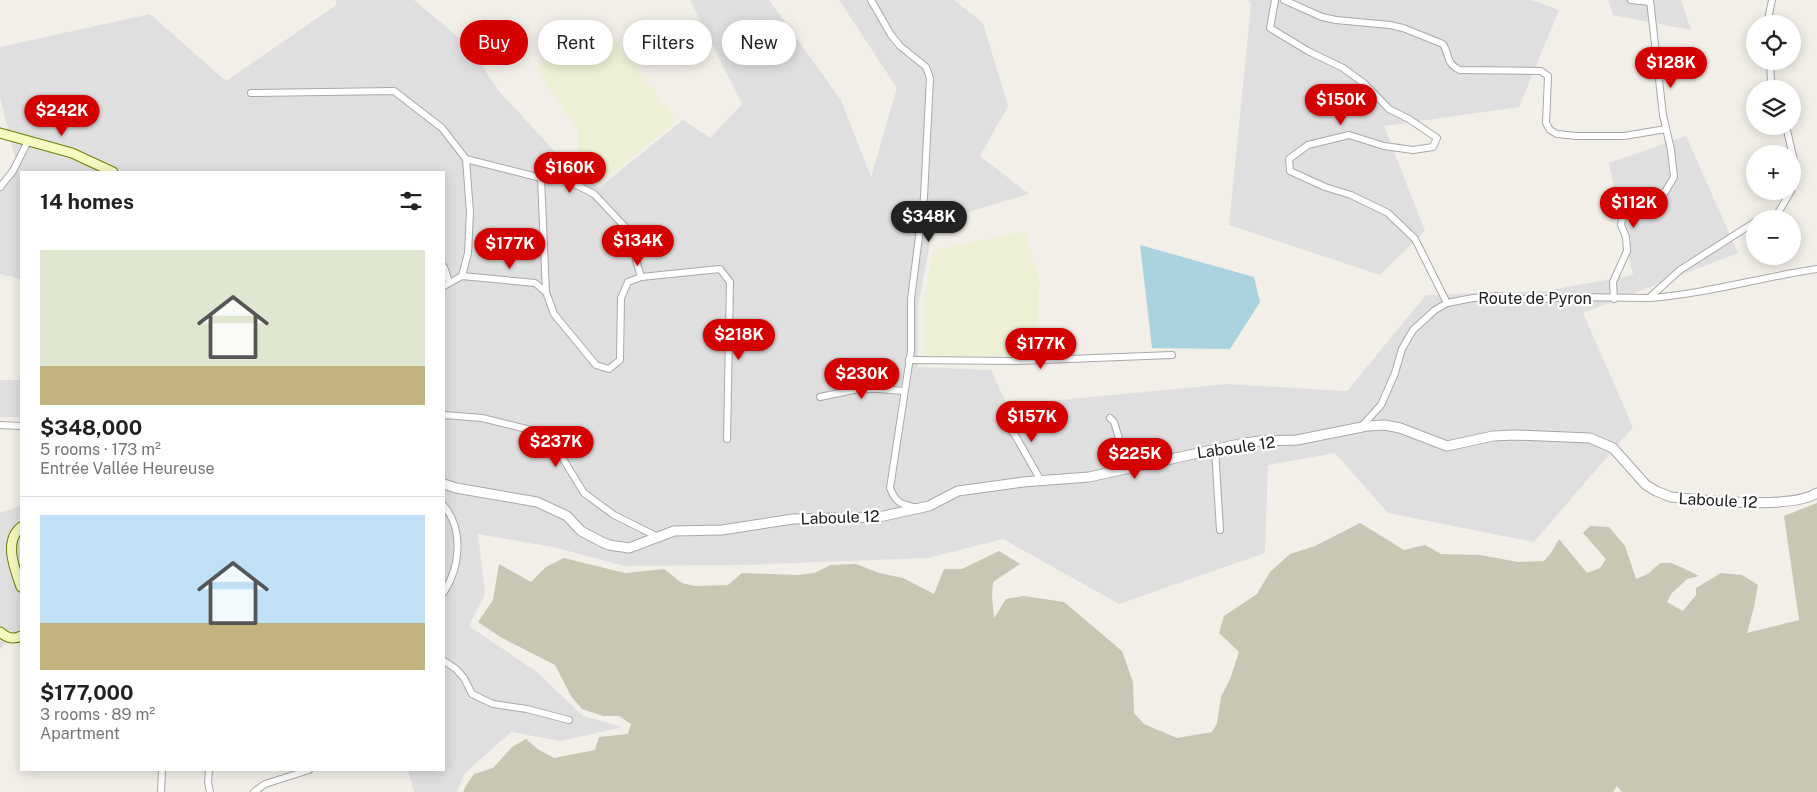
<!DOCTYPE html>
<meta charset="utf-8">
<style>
:root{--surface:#fff;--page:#f6f6f6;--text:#222;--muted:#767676;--line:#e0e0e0;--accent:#d40000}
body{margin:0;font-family:"Public Sans",sans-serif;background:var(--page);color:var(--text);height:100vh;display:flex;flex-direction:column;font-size:19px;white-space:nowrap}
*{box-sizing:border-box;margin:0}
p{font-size:16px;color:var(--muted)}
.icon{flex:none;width:28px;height:28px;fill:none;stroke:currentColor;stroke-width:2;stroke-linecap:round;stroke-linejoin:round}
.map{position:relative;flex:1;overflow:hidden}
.drawer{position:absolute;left:20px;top:171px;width:425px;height:600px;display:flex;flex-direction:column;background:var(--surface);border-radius:0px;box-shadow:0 2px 12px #0003}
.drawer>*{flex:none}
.top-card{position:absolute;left:460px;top:20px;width:475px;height:45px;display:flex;gap:10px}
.buttons{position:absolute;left:1746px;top:15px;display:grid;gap:10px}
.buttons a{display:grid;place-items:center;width:55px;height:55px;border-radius:50%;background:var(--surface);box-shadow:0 2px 12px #0003;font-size:25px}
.price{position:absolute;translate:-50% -42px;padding:0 11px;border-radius:18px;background:var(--accent);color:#fff;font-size:16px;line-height:32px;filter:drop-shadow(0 1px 2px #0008)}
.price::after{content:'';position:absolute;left:50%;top:30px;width:15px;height:11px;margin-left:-8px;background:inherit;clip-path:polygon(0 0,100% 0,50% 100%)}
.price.on{background:#222;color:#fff}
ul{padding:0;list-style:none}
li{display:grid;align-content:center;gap:10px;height:265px;padding:0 20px}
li+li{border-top:1px solid var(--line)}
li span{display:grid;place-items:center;height:155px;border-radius:0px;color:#555}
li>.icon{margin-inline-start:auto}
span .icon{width:90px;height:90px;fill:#fffc;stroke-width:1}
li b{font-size:21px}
h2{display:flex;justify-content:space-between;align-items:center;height:60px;padding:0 20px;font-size:21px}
.pill{padding:0 18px;border-radius:22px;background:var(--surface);box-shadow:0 2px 12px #0003;font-size:18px;line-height:45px}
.pill.on{background:var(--accent);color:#fff}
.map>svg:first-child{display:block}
.residential{fill:#e0dfdf}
.construction{fill:#c7c7b4}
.farmland{fill:#eef0d5}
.water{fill:#aad3df}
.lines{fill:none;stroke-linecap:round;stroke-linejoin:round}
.minor-casing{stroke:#a9a9a9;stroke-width:8}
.tertiary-casing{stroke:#a9a9a9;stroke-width:11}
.secondary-casing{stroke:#707d05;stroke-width:11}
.minor{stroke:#fff;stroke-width:6}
.tertiary{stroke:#fff;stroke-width:9}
.secondary{stroke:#f7fabf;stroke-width:9}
.labels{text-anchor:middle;stroke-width:4.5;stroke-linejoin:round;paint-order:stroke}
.street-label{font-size:16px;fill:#222;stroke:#fff}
</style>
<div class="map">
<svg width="1817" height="792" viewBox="0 0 1817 792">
<rect width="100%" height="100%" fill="#f2efe9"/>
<g class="residential">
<polygon points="337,0 414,0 469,46 499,91 572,170 599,188 683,120 710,138 742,104 690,0 769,0 841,100 871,177 897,88 839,0 954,0 983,23 1008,106 980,156 1029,194 934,222 918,306 918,367 991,370 1007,405 1227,384 1347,391 1426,295 1545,291 1633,275 1609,163 1686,136 1738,253 1583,313 1633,427 1534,542 1388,513 1335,453 1268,465 1265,553 1119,604 1003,539 928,558 745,565 624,566 553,547 478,534 485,594 469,626 537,672 583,716 623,727 560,741 511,732 465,773 457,792 414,792 408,770 444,770 444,172 21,172 21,279 0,274 0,182 16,162 0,97 0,47 150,14 226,81 335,6"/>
<polygon points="1248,0 1532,0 1559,10 1519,107 1384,126 1425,231 1380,275 1229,225 1251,5"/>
<polygon points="1608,0 1681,0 1691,30 1613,15"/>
<rect x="0" y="380" width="21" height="37"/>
<polygon points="21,506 21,628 0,649 0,513"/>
</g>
<polygon class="construction" points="1817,503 1817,792 1622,792 1617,786 1613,792 463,792 467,784 474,774 493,768 512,747 526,739 539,750 554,758 595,750 599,737 628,734 631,724 619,716 603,716 582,709 571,696 555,665 502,638 478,622 493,600 499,564 531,582 546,567 564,558 625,573 664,569 682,583 695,586 728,585 742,573 799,575 814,573 831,565 856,564 879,573 903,578 934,594 944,569 962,569 999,551 1020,564 993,582 992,596 994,618 1006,599 1024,596 1064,602 1122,651 1133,682 1134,713 1144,724 1177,738 1212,732 1217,723 1221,697 1230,679 1239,652 1219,633 1224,616 1257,594 1270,572 1290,554 1315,546 1360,523 1404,550 1425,545 1441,554 1480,555 1518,562 1544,561 1551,553 1559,539 1587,573 1600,568 1606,559 1583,533 1590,526 1609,527 1625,546 1636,579 1648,574 1660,563 1671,563 1681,567 1699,576 1687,579 1672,593 1667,602 1683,611 1696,595 1696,588 1721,573 1742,575 1758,585 1754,607 1747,633 1799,620 1784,516"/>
<g class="farmland">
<polygon points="600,20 677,121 599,184 578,171 578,130 536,68"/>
<polygon points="1025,231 1039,279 1036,355 923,357 924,304 933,250"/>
</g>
<polygon class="water" points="1140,245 1254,277 1260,302 1230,349 1152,348"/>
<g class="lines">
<g class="minor-casing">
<g id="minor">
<path d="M871 0 891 35 900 46 926 67 930 78 924 197 911 299V351L890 488C896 504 902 504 917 508"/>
<polyline points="1275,0 1270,28 1308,51 1343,68 1365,84 1389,109 1409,119 1437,138 1433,147 1413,150 1384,146 1349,135 1308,145 1289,159 1290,171 1325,187 1351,195 1388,213 1415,239 1447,303"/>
<path d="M1284 0 1322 17 1336 20 1390 25 1403 28 1443 44C1450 55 1445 63 1460 70L1541 71 1548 76 1546 123 1550 130 1557 134 1577 136H1624L1666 129"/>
<polyline points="1631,0 1650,2"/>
<polyline points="1767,24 1772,0"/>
<polyline points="1770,61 1771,81 1774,89"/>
<polyline points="251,93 394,91 442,128 466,159 470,212 468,253 462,276"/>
<polyline points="1786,126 1796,169 1792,185"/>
<polyline points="466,159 541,178 565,179 594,194 627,229 641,277"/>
<polyline points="541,178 546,292 554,314 596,365 609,369 620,360 621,298 628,282 641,277 720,269 730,282 727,439"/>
<polyline points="0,187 13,171 28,141"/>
<polyline points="1763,219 1778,213 1791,191"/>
<polyline points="444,267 449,282"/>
<polyline points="444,286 462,276 535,283 546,292"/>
<path d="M1649 298C1706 294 1761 277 1817 269"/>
<polyline points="1614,299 1613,282 1627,251 1626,237 1621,225 1622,219 1641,204 1665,192 1674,177 1671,150 1663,115 1650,0"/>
<polyline points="909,360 1017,361 1172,355"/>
<polyline points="820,397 858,389 879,389 904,391"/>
<polyline points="1002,413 1004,421 1015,435 1041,481"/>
<polyline points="444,415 482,418 543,433 556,443 560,454 584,493 614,515 660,538"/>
<path d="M1110 418 1114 422 1121 445 1123 448C1142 449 1142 446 1148 465"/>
<polyline points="0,425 21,426"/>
<polyline points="1361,427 1381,405 1395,373 1402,349 1413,330 1435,310 1447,303 1473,298 1496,296 1534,300 1568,297 1649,298 1680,270 1755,222"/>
<polyline points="1215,449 1220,530"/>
<path d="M444 506C464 530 460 567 444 592"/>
<polyline points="444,661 456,669 464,678 472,694 493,704 527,709 569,720"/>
<polyline points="209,770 208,782 210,792"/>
<polyline points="161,792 162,770"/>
<polyline points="254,792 265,784 309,770"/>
</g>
</g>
<g class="tertiary-casing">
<path id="tertiary" d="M444 484 456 488 537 502 567 516 581 531 602 542 609 545 629 548 674 531 722 530 793 519 879 517 929 506 958 491 1023 482 1089 477 1244 443 1260 441 1297 440 1367 426 1385 425 1400 428 1447 446 1493 436 1515 435 1590 438 1613 448 1646 485 1656 491 1671 497C1704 500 1790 510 1817 493"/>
</g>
<g class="secondary-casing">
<g id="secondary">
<polyline points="0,133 72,153 113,172"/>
<path d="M21 527C3 542 15 569 21 587"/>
<path d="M0 632C7 638 13 640 21 636"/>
</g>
</g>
<use href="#minor" class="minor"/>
<use href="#tertiary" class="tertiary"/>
<use href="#secondary" class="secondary"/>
</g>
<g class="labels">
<g class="street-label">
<text x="1535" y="304">Route de Pyron</text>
<text transform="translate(1236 447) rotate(-8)" y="6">Laboule 12</text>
<text transform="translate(1718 500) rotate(3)" y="6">Laboule 12</text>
<text transform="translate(840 517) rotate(-2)" y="6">Laboule 12</text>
</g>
</g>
</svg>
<div class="buttons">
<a><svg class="icon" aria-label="locate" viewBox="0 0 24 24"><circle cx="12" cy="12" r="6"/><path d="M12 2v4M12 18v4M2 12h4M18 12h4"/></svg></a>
<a><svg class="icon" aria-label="layers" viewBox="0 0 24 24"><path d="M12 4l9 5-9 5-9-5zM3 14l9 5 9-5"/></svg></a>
<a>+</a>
<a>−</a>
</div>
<b class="price" style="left:1671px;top:89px">$128K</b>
<b class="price" style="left:1341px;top:126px">$150K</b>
<b class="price" style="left:62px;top:137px">$242K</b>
<b class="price" style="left:570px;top:194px">$160K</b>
<b class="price" style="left:1634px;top:229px">$112K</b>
<b class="price on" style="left:929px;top:243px">$348K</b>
<b class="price" style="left:638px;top:267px">$134K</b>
<b class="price" style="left:510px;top:270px">$177K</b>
<b class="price" style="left:739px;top:361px">$218K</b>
<b class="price" style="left:1041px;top:370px">$177K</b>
<b class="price" style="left:862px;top:400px">$230K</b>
<b class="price" style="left:1032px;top:443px">$157K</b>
<b class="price" style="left:556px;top:468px">$237K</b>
<b class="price" style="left:1135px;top:480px">$225K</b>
<div class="top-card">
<a class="pill on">Buy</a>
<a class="pill">Rent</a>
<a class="pill">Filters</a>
<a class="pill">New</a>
</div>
<section class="drawer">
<h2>14 homes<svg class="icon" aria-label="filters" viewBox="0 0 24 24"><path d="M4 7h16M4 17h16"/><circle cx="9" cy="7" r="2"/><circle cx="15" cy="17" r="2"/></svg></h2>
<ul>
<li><span style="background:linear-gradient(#dfe7d0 75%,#c2b280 0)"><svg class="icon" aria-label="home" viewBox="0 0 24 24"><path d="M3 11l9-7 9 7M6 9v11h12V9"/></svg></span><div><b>$348,000</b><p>5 rooms · 173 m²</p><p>Entrée Vallée Heureuse</p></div></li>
<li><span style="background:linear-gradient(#bfe0f5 70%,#c2b280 0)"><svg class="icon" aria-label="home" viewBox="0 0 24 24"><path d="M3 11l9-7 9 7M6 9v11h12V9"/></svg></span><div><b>$177,000</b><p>3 rooms · 89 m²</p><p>Apartment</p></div></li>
</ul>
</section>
</div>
